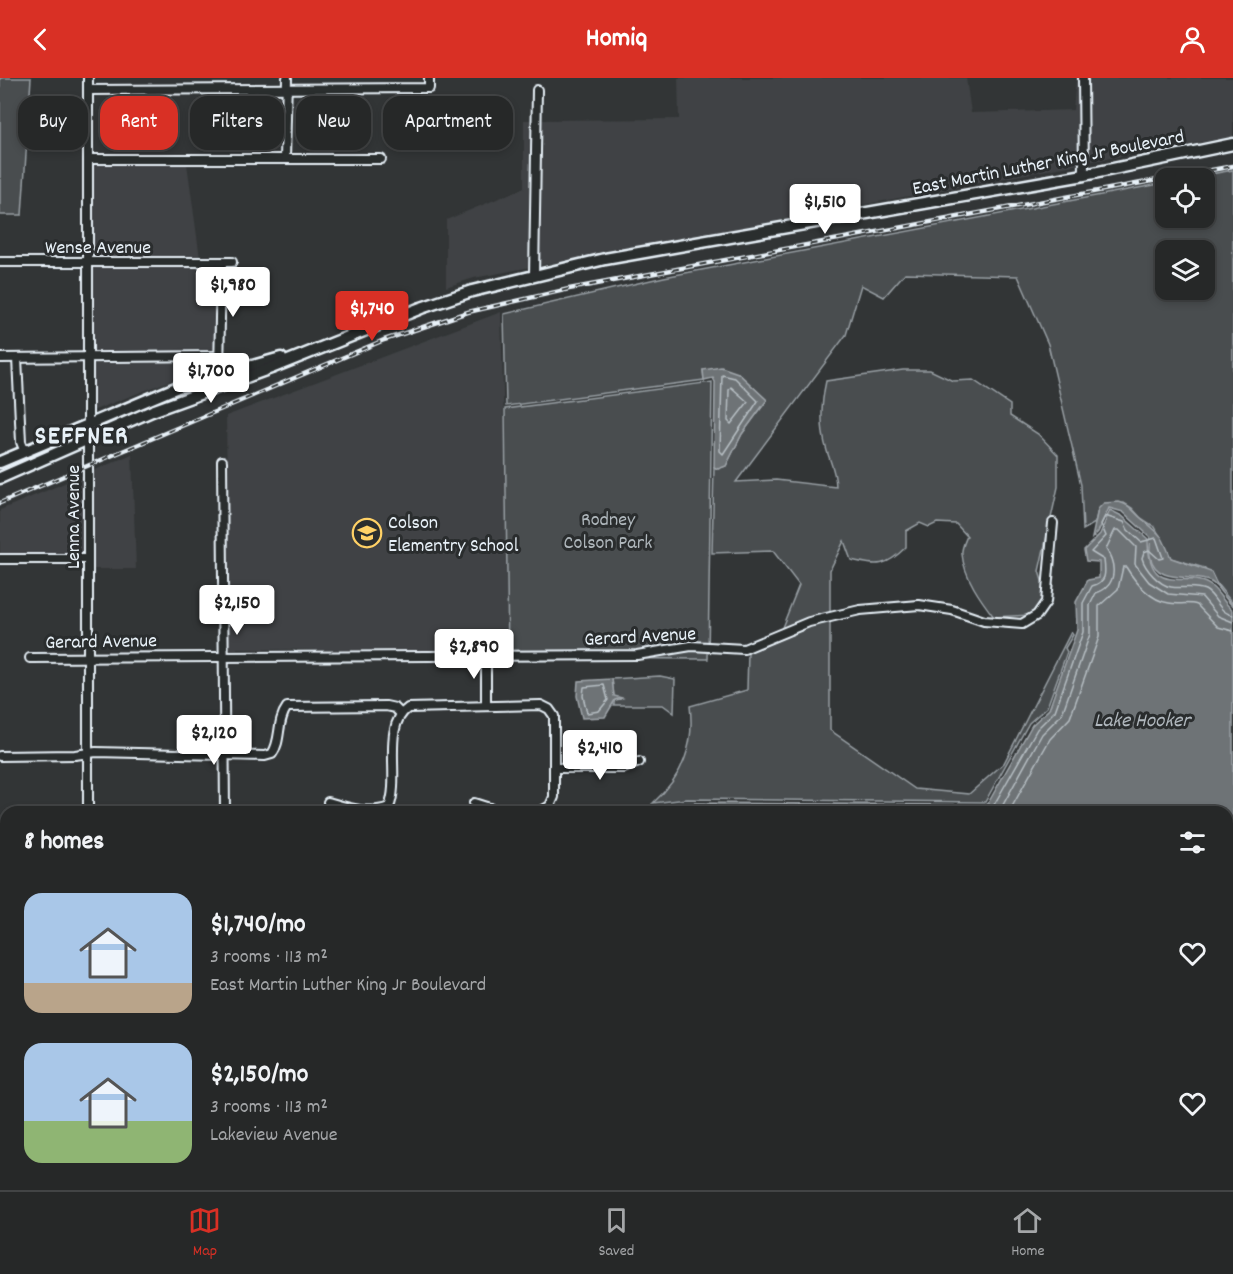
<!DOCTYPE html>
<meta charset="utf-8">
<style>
:root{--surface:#262828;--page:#323434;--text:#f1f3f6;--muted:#a4a6a8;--line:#424445;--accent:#d93025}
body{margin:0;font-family:Dekko,sans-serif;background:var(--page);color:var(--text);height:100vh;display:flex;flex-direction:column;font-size:22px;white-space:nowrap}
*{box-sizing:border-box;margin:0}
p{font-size:20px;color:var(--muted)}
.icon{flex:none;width:33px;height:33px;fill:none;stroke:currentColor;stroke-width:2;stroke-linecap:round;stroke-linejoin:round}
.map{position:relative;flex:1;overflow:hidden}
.sheet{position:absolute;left:0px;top:728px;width:1233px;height:386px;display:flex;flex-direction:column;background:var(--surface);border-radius:18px 18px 0 0;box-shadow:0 3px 9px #0003,0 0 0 2px var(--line)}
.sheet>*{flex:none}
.banner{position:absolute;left:18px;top:18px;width:600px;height:54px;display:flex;gap:12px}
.fabs{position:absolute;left:1155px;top:90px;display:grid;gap:12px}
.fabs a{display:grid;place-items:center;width:60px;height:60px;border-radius:12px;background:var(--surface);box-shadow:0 3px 9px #0003,0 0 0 2px var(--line);font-size:30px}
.price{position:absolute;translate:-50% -51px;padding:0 14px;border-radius:6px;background:#fff;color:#222;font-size:20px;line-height:39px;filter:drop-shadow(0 2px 3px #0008)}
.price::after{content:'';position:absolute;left:50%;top:36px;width:18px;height:14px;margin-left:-9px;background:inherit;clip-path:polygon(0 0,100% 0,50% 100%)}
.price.on{background:var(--accent);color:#fff}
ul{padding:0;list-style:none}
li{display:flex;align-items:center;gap:18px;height:150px;padding:0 24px}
li span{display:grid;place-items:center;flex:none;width:168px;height:120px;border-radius:18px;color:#555}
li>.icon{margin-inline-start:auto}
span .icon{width:72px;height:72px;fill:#fffc;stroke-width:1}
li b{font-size:26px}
h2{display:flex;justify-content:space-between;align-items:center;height:72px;padding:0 24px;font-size:26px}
.pill{padding:0 21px;border-radius:18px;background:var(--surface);box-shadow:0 3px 9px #0003,0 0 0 2px var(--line);font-size:21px;line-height:54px}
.pill.on{background:var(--accent);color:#fff}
header{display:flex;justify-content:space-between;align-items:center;height:78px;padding:0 24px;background:var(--accent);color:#fff;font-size:27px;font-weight:700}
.menu{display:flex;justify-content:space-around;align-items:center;height:84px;border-top:2px solid var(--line);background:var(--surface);font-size:16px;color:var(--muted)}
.menu a{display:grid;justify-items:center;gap:3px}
.menu .on{color:var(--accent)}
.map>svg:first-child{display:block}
.built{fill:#3f4244}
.green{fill:#494d4f;stroke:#989fa4;stroke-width:1.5;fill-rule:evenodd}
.water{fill:#6e7376;stroke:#9fa5aa;stroke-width:1.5}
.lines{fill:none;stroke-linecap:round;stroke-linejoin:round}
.shore{stroke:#b7bfc4;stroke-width:1.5}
.minor-casing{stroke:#e8f1f8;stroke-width:12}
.secondary-casing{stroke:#e8f1f8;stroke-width:15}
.minor{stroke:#2a2d2e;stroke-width:8}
.secondary{stroke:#2a2d2e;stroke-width:10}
.rail-casing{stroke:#e8f1f8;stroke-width:4.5}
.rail{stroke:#2a2d2e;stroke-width:2;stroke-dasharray:7;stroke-linecap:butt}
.labels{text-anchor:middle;stroke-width:6;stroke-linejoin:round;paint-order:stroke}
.street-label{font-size:20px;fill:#e8f1f8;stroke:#2a2d2e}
.park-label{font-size:20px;fill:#b0b8bd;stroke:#2a2d2e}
.poi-label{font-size:20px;fill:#e8f1f8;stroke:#2a2d2e;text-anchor:start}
.water-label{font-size:21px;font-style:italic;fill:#b1b8be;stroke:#2a2d2e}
.district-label{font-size:26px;font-weight:bold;letter-spacing:1.5px;fill:#e8f1f8;stroke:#2a2d2e}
</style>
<header><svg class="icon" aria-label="back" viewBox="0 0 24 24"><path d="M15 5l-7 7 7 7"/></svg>Homiq<svg class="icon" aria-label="person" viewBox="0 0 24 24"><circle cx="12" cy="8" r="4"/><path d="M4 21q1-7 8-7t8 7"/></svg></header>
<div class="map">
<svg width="1233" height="1112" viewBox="0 0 1233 1112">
<rect width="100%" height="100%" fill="#323536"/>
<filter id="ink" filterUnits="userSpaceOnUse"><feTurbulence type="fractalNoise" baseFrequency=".0167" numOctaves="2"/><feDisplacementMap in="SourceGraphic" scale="12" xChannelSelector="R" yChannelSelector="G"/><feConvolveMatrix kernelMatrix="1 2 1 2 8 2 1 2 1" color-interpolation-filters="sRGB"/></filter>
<g filter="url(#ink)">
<g class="built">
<polygon points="678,0 966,0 971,35 1073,32 1076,0 1080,0 1080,86 538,188 540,42 679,41"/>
<polygon points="1087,0 1233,0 1233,59 1087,84"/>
<polygon points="524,42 534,42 531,189 474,200 446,209 446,142 524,110"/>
<polygon points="91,85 187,85 200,180 208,181 92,180"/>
<polygon points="92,187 218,188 216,275 93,276"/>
<polygon points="501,234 510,574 229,571 226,338"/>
<polygon points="216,282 216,288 198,292 92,333 93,283"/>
<polygon points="132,376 136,491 92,491 93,393"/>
<polygon points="86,396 85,477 0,478 0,432"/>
<polygon points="453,581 453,584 228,585 228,582"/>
</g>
<g class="green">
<polygon points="0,0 31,0 22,137 0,137"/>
<path d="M1233 92V526L1204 490 1171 480 1155 449 1141 440 1132 430 1124 425 1098 431 1095 445 1083 452 1081 407 1048 266 1018 198 905 195 884 219 861 207 846 257 736 404 776 402 836 409C836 395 831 386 827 373 820 351 821 326 826 303L903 292H930L953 303 973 302 1010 327V338L1038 356 1058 377V409L1039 493 1043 506V523L1030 537 994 539C981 522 964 499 962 476 961 471 965 463 967 458L956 446 937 445 929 449 920 445 906 453V469C885 490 878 488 851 482L844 463 830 492V535L808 540 781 552 799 507 773 473 712 475 714 389 718 391 726 388 742 356 767 322 738 295 703 292 704 302 506 328 504 236 664 199 1165 105 1166 140H1204V100H1189ZM1166 172H1204V212H1166Z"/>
<polygon points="712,304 708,581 508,580 505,331"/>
<path d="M830 543V652L915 711 969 716 1004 685 1071 554 1073 557 1065 570 1067 574 1047 629 1029 645 985 724 687 721 653 725C683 698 695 667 690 628L747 612 748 574 810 548Z"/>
<polygon points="660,598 675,601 674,635 663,627 614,627 614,622 621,621 614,619 612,601"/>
</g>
<g class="water">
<polygon points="721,289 738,295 767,322 742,356 726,388 718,391 714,389 715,304 713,300 704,302 703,292"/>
<path d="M1119 424C1131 427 1133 434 1142 441 1162 458 1161 455 1171 480L1211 494 1220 513 1233 528C1225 522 1220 509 1211 504 1193 494 1157 509 1150 478 1149 472 1151 465 1150 459L1123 434 1109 430 1098 454 1092 460 1098 431 1104 425Z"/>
<path d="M1110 432 1122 438 1148 461C1148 523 1188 490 1211 508 1220 515 1224 526 1233 532V987L1227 993V734L600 733 687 725 987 727 1032 647 1049 631 1077 552 1076 524 1088 502 1099 500V484L1086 483 1084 472 1100 456Z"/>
<polygon points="612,601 614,618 622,620 615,622 605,639 582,640 577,618 578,603"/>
<polygon points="688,1107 1175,1107 1179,1112 688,1112"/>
</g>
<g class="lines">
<g class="shore">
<polygon points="722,297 735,300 758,323 723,376 720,373"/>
<polygon points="731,309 748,324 731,346 728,343 729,312"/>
<polygon points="604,607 608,622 599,633 587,635 583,618 584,609"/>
<path d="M659 734 687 731 991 732 1037 651 1055 633 1083 554V525L1092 508C1106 504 1106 497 1104 482L1091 474 1106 458 1101 446 1105 438 1124 444 1128 452 1141 464 1156 460 1163 480 1159 481 1149 472 1144 474 1142 480C1145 491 1159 507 1171 509 1182 511 1194 507 1205 512 1217 518 1218 535 1233 537"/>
<path d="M999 734 1042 656 1062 636 1090 556V527L1096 515C1118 508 1116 486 1106 471L1115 452H1119L1136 469 1135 486 1149 504 1168 516 1202 519 1218 538 1233 544"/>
<path d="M1009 734 1050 661 1070 640 1099 559V528L1118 511 1123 489H1126C1135 504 1151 523 1169 525 1178 527 1188 524 1197 527L1218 549 1233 553"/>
</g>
<g class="minor-casing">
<g id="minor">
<polyline points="1083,0 1084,97"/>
<polyline points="88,12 429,10 429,0"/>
<polyline points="88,81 381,81"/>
<polyline points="285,81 287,0"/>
<polyline points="0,184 232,184"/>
<polyline points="534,198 537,12"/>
<polyline points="0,280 220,278"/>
<polyline points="17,280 21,364 25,374"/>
<polyline points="219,295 221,185"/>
<polyline points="222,383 225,734"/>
<polyline points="0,481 88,481"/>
<polyline points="30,580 637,577 691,568 744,571 809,544 860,532 919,527 952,532 984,543 1022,546 1037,537 1046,524 1053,445"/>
<polyline points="486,627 486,577"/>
<path d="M0 678 75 677 96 674 265 678 272 676C282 662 276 644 287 629L386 628 395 630 400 635"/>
<polyline points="554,690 624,690 639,684"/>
<path d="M328 724C348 730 369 737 389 729 401 701 381 648 408 630L541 627 549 631 554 638V719L550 728 540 734"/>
<polyline points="474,725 499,733 523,734"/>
<polyline points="88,734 88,0"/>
<polyline points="0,774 6,774"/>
<polyline points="0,919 6,919"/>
<polyline points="1227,1055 1233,1050"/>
<polyline points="1227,1105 1233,1112"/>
<polyline points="247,1107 247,1112"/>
<polyline points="334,1107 336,1109 645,1108"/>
<polyline points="30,1112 30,1107"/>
<polyline points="88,1112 88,1107"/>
<polyline points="138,1112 138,1107"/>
</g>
</g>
<g class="secondary-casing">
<g id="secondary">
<polyline points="0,384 178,309 281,280"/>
<polyline points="0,400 152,333 271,290 421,230 472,213 605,181 1084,97 1233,66"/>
</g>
</g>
<use href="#minor" class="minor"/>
<use href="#secondary" class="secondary"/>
<g class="rail-casing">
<polyline id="rail" points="0,425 384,262 468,234 569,211 1233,88"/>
</g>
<use href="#rail" class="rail"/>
</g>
</g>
<defs>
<g id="school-ring" transform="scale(1.5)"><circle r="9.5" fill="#2a2d2e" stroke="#ffd166" stroke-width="1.5"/><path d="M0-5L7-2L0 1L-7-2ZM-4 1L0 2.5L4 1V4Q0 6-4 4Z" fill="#ffd166"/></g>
</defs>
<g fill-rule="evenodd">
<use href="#school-ring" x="367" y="455"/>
</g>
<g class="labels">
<g class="street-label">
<text transform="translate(1048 83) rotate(-11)" y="7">East Martin Luther King Jr Boulevard</text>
<text x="98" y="175">Wense Avenue</text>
<text transform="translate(72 439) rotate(-90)" y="7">Lenna Avenue</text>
<text transform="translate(640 557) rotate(-3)" y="7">Gerard Avenue</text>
<text transform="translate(101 562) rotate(-1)" y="7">Gerard Avenue</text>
</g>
<g class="park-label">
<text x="608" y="447">Rodney<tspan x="608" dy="23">Colson Park</tspan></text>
</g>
<g class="poi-label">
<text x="388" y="450">Colson<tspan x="388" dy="23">Elementry School</tspan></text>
</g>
<g class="water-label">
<text x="1142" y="648">Lake Hooker</text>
</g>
<g class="district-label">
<text x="82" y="365">SEFFNER</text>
</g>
</g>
</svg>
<div class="fabs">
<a><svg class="icon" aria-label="locate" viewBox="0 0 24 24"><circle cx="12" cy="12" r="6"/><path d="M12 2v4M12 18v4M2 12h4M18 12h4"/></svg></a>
<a><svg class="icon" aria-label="layers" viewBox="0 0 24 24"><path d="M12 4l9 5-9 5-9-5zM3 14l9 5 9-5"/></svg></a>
</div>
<b class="price" style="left:825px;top:157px">$1,510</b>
<b class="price" style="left:233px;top:240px">$1,980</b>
<b class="price on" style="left:372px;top:264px">$1,740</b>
<b class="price" style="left:211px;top:326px">$1,700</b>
<b class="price" style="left:237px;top:558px">$2,150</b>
<b class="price" style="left:474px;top:602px">$2,890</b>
<b class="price" style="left:214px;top:688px">$2,120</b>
<b class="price" style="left:600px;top:703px">$2,410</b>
<div class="banner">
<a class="pill">Buy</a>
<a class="pill on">Rent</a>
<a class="pill">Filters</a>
<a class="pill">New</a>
<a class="pill">Apartment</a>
</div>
<section class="sheet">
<h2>8 homes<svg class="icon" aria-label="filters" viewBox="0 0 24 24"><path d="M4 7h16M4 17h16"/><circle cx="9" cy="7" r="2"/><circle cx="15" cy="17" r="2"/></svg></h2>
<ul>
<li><span style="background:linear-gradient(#a9c7e8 75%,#b9a48a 0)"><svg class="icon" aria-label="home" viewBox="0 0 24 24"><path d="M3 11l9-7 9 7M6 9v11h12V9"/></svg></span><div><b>$1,740/mo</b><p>3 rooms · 113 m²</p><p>East Martin Luther King Jr Boulevard</p></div><svg class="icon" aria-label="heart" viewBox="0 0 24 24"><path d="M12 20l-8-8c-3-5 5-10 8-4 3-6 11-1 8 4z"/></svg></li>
<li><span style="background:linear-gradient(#a9c7e8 65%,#8fb573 0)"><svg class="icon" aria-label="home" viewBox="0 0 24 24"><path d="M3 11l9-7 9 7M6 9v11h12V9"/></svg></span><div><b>$2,150/mo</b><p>3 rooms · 113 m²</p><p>Lakeview Avenue</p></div><svg class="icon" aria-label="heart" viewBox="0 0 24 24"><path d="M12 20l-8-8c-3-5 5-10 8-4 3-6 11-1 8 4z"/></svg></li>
</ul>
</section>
</div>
<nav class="menu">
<a class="on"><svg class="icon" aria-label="map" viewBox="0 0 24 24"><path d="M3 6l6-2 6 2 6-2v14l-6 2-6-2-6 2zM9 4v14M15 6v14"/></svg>Map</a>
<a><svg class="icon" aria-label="saved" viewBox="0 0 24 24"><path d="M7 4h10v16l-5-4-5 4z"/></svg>Saved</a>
<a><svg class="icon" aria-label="home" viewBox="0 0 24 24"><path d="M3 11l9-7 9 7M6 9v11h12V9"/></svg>Home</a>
</nav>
